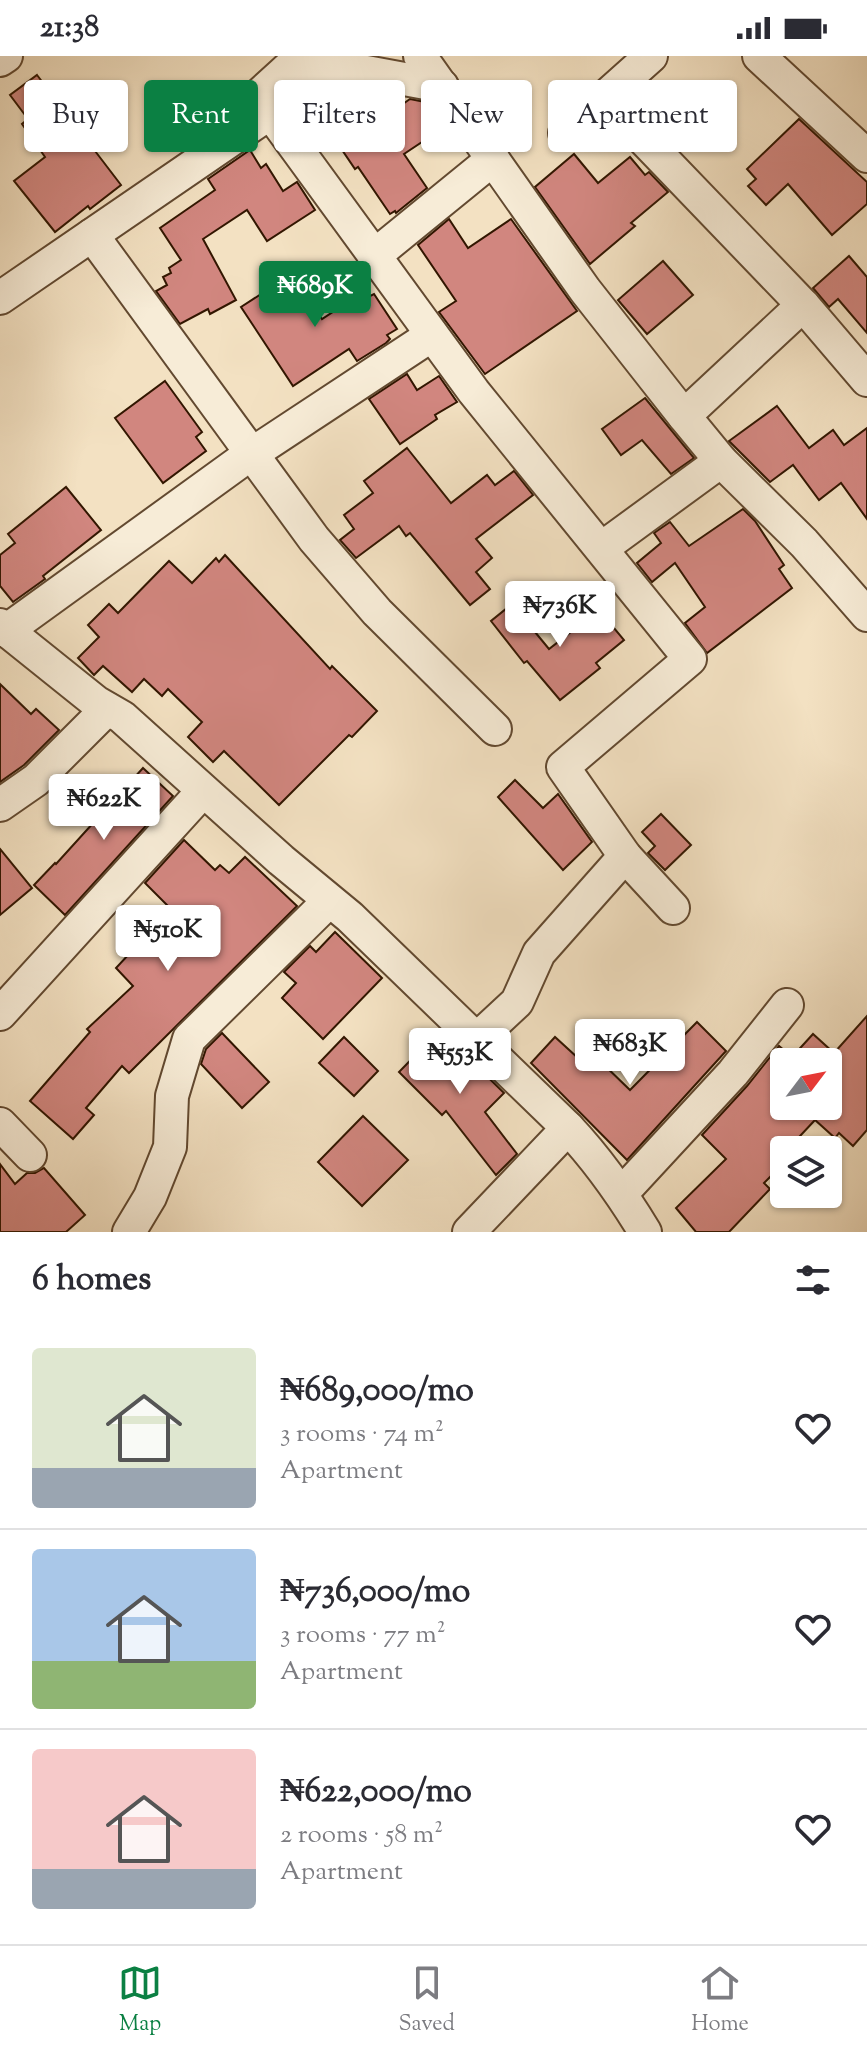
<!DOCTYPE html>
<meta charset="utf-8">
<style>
:root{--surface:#fff;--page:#f2f2f3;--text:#2b2b33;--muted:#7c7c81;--line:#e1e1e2;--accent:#0b8043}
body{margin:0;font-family:"Sorts Mill Goudy",serif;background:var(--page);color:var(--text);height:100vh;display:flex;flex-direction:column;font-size:30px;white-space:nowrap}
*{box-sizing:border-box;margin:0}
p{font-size:26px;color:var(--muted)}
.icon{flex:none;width:44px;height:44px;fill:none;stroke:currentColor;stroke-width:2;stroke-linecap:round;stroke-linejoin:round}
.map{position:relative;height:1176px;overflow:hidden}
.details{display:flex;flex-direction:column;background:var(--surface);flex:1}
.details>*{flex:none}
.top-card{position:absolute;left:24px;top:24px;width:820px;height:72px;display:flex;gap:16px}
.needle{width:52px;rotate:58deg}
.buttons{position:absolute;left:770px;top:992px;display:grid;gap:16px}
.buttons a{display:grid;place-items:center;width:72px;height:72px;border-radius:8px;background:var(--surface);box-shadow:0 2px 6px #0004;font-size:40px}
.price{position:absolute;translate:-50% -68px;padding:0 18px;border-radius:8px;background:#fff;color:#222;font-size:26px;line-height:52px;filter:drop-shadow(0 2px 4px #0008)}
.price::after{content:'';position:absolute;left:50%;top:48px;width:24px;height:18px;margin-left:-12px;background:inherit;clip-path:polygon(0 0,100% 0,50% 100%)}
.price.current{background:var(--accent);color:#fff}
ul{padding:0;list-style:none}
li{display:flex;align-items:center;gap:24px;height:200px;padding:0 32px}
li+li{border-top:2px solid var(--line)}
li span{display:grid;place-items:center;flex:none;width:224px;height:160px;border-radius:8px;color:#555}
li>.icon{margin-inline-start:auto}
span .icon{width:96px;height:96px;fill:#fffc;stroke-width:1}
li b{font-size:34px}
h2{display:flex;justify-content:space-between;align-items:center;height:96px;padding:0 32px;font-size:34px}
.chip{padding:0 28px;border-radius:8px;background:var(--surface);box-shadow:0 2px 6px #0004;font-size:28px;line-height:72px}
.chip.current{background:var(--accent);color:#fff}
.status{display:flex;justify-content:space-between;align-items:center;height:56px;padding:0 40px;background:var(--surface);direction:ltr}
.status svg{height:22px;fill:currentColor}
.menu{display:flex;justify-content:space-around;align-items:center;height:112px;border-top:2px solid var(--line);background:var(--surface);font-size:22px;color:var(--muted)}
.menu a{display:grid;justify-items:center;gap:4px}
.menu .current{color:var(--accent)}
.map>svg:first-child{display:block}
.building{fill:#d1867f;stroke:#321600;stroke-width:2;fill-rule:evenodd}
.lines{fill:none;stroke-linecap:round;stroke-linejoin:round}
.minor-casing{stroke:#624930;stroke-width:36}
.minor{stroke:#f7ecd7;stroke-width:32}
</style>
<div class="status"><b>21:38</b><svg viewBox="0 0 49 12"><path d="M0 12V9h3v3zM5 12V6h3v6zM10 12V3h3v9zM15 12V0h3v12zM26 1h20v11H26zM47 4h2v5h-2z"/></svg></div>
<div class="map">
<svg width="867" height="1176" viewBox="0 0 867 1176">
<rect width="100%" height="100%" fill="#f3e1c2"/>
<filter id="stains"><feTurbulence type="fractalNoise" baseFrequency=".0025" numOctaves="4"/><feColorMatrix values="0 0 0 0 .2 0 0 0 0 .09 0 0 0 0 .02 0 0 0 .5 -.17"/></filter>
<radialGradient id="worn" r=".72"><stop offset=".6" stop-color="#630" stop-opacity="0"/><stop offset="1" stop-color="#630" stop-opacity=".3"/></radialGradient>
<g class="building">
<polygon points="37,19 121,129 90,153 88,150 55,176 14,125 45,101 22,68 28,63 10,39"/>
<polygon points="410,43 430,47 446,70 404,98 427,132 396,157 395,155 390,158 358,111 355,113 334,82 361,64 367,73"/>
<polygon points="799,63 867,126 867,148 832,179 788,128 766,149 748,130 756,123 747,113"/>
<polygon points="250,94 261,112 266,108 283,135 297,126 315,154 267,185 247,154 203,183 236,244 210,258 208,253 180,268 156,235 167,229 163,221 171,217 169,212 181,204 160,172 215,134 208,123"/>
<polygon points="574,98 598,127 630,101 645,119 649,116 668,136 631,167 635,170 590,208 535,131"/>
<polygon points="449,163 468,192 511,163 577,255 485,318 439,256 456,245 418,189"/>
<polygon points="849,200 867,221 867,277 838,243 829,251 813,232"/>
<polygon points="663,205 693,239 647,278 618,244"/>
<polygon points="292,218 322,263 348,246 350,250 374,238 397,273 387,279 390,283 386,287 357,305 349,293 293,330 241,251"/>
<polygon points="407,318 417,334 439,320 457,346 435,359 437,363 400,388 369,343"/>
<polygon points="165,325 202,376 196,381 206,395 163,427 115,362"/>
<polygon points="645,342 694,402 671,418 642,384 621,399 602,373"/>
<polygon points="777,350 809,392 833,374 844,389 867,372 867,463 841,427 819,444 793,409 770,426 729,385"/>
<polygon points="407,392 451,447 487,419 495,429 514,415 533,439 476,483 492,502 476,516 490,533 470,549 410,477 406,480 399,470 356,502 340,484 354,473 344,459 373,437 364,425"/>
<polygon points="66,431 101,474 43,520 45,523 13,546 0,530 0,499 15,487 8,478"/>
<polygon points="743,453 755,465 784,509 779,513 792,532 707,597 685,567 705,551 675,507 652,526 637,507 661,487 654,477 670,466 689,490"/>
<polygon points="225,499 330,613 332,610 377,655 352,681 349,679 279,749 224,695 213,706 188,681 202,666 168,633 162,640 144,623 132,636 103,610 94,619 78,602 99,581 88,569 109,548 118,557 169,505 192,527 216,502 219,506"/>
<polygon points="512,548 549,593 599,554 624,584 596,607 600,612 560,644 527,605 524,607 491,565"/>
<polygon points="0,628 31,658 36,653 59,674 24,709 0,726"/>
<polygon points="143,712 173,740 65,859 34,829 55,807 56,808"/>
<polygon points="515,724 543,752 558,738 592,786 563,814 498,741"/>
<polygon points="661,758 691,789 665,814 648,797 655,790 642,776"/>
<polygon points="184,784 215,814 220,809 229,817 245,801 297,850 129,1017 122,1010 86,1052 94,1059 73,1083 30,1045 90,976 87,973 133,930 116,912 171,853 145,827"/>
<polygon points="0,793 32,832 0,859"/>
<polygon points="335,876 382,922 323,983 282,942 296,927 284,916 310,890 316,896"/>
<path d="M867 960V1074L853 1090 839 1077 835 1082 815 1064 787 1094H784V1107L764 1127 770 1133 729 1176H696L676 1152 726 1103 702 1079 747 1030 779 990 792 1001 813 978 834 997ZM784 1006H828V1050H784Z"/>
<polygon points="697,966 726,995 627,1104 531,1007 555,981 590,1013 599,1004 630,1034"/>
<polygon points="440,974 504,1037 485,1056 517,1098 496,1119 446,1055 442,1059 399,1016"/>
<polygon points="222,977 269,1026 242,1052 201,1008 206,993"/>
<polygon points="344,981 378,1015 354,1040 319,1007"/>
<polygon points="363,1060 408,1104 362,1150 318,1106"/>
<polygon points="0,1108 15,1128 27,1117 35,1117 44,1112 85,1159 66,1176 0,1176"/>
</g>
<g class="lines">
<g class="minor-casing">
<g id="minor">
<polyline points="302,0 258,40 474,336 690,603 563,711 625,800 673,852"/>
<polyline points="420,0 585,234 684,360 721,405 804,487 867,559"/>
<polyline points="759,0 867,100"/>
<polyline points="0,4 6,0"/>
<polyline points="287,14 350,13 442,30"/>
<polyline points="604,42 803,249 867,324"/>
<polyline points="565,77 651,0"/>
<polyline points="92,179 314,483 377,556 495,673"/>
<polyline points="374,200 493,103"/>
<polyline points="0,242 270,57"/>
<polyline points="684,360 803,249"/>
<polyline points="602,492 721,405"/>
<path d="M0 569 96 646 122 661 281 804 350 861 568 1072C598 1104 622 1138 645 1176"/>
<polyline points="6,575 238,407 432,279"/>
<polyline points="0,749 36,724 107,653"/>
<polyline points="0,958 203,735"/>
<polyline points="476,984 517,946 539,897 625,800"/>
<polyline points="0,1068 30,1099"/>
<polyline points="622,1137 733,1017 787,949"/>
<polyline points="129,1176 150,1141 170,1091 172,1040 189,983 329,845"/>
<polyline points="469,1176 568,1072"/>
</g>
</g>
<use href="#minor" class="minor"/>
</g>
<rect width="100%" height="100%" filter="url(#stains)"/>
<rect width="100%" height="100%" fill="url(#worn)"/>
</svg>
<div class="buttons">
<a><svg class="needle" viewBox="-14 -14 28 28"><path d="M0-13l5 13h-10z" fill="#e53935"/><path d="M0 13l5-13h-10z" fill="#7c7c81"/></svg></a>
<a><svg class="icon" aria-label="layers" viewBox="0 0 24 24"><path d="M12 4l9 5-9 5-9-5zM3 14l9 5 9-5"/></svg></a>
</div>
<b class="price current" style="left:315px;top:273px">₦689K</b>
<b class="price" style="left:560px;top:593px">₦736K</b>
<b class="price" style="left:104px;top:786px">₦622K</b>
<b class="price" style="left:168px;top:917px">₦510K</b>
<b class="price" style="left:630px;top:1031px">₦683K</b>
<b class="price" style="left:460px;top:1040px">₦553K</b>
<div class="top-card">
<a class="chip">Buy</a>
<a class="chip current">Rent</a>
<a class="chip">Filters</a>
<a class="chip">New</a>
<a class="chip">Apartment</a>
</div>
</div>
<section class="details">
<h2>6 homes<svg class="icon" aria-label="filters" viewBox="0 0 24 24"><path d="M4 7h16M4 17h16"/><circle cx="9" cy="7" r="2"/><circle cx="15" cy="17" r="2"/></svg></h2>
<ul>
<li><span style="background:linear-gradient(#dfe7d0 75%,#9aa5b1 0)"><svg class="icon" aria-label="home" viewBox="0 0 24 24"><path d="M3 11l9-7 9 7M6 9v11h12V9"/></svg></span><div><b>₦689,000/mo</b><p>3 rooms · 74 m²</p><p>Apartment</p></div><svg class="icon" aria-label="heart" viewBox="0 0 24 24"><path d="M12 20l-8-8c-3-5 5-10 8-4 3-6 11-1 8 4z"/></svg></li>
<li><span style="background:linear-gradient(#a9c7e8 70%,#8fb573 0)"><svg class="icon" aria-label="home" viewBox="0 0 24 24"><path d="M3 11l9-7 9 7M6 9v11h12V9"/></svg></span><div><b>₦736,000/mo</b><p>3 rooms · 77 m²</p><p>Apartment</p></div><svg class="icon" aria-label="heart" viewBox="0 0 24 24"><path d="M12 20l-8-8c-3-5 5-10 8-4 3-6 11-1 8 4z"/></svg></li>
<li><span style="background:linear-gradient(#f6c9c9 75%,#9aa5b1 0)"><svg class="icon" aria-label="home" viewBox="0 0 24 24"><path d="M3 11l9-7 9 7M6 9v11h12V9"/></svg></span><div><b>₦622,000/mo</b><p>2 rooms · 58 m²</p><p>Apartment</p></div><svg class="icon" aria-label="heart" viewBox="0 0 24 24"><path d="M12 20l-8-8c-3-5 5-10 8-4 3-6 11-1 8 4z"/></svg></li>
</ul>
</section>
<nav class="menu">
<a class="current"><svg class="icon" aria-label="map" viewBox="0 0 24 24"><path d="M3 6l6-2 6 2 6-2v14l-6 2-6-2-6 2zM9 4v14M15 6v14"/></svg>Map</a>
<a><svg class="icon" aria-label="saved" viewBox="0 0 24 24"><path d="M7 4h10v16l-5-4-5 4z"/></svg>Saved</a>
<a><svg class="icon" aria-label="home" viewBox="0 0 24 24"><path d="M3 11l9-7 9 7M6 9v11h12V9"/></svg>Home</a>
</nav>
